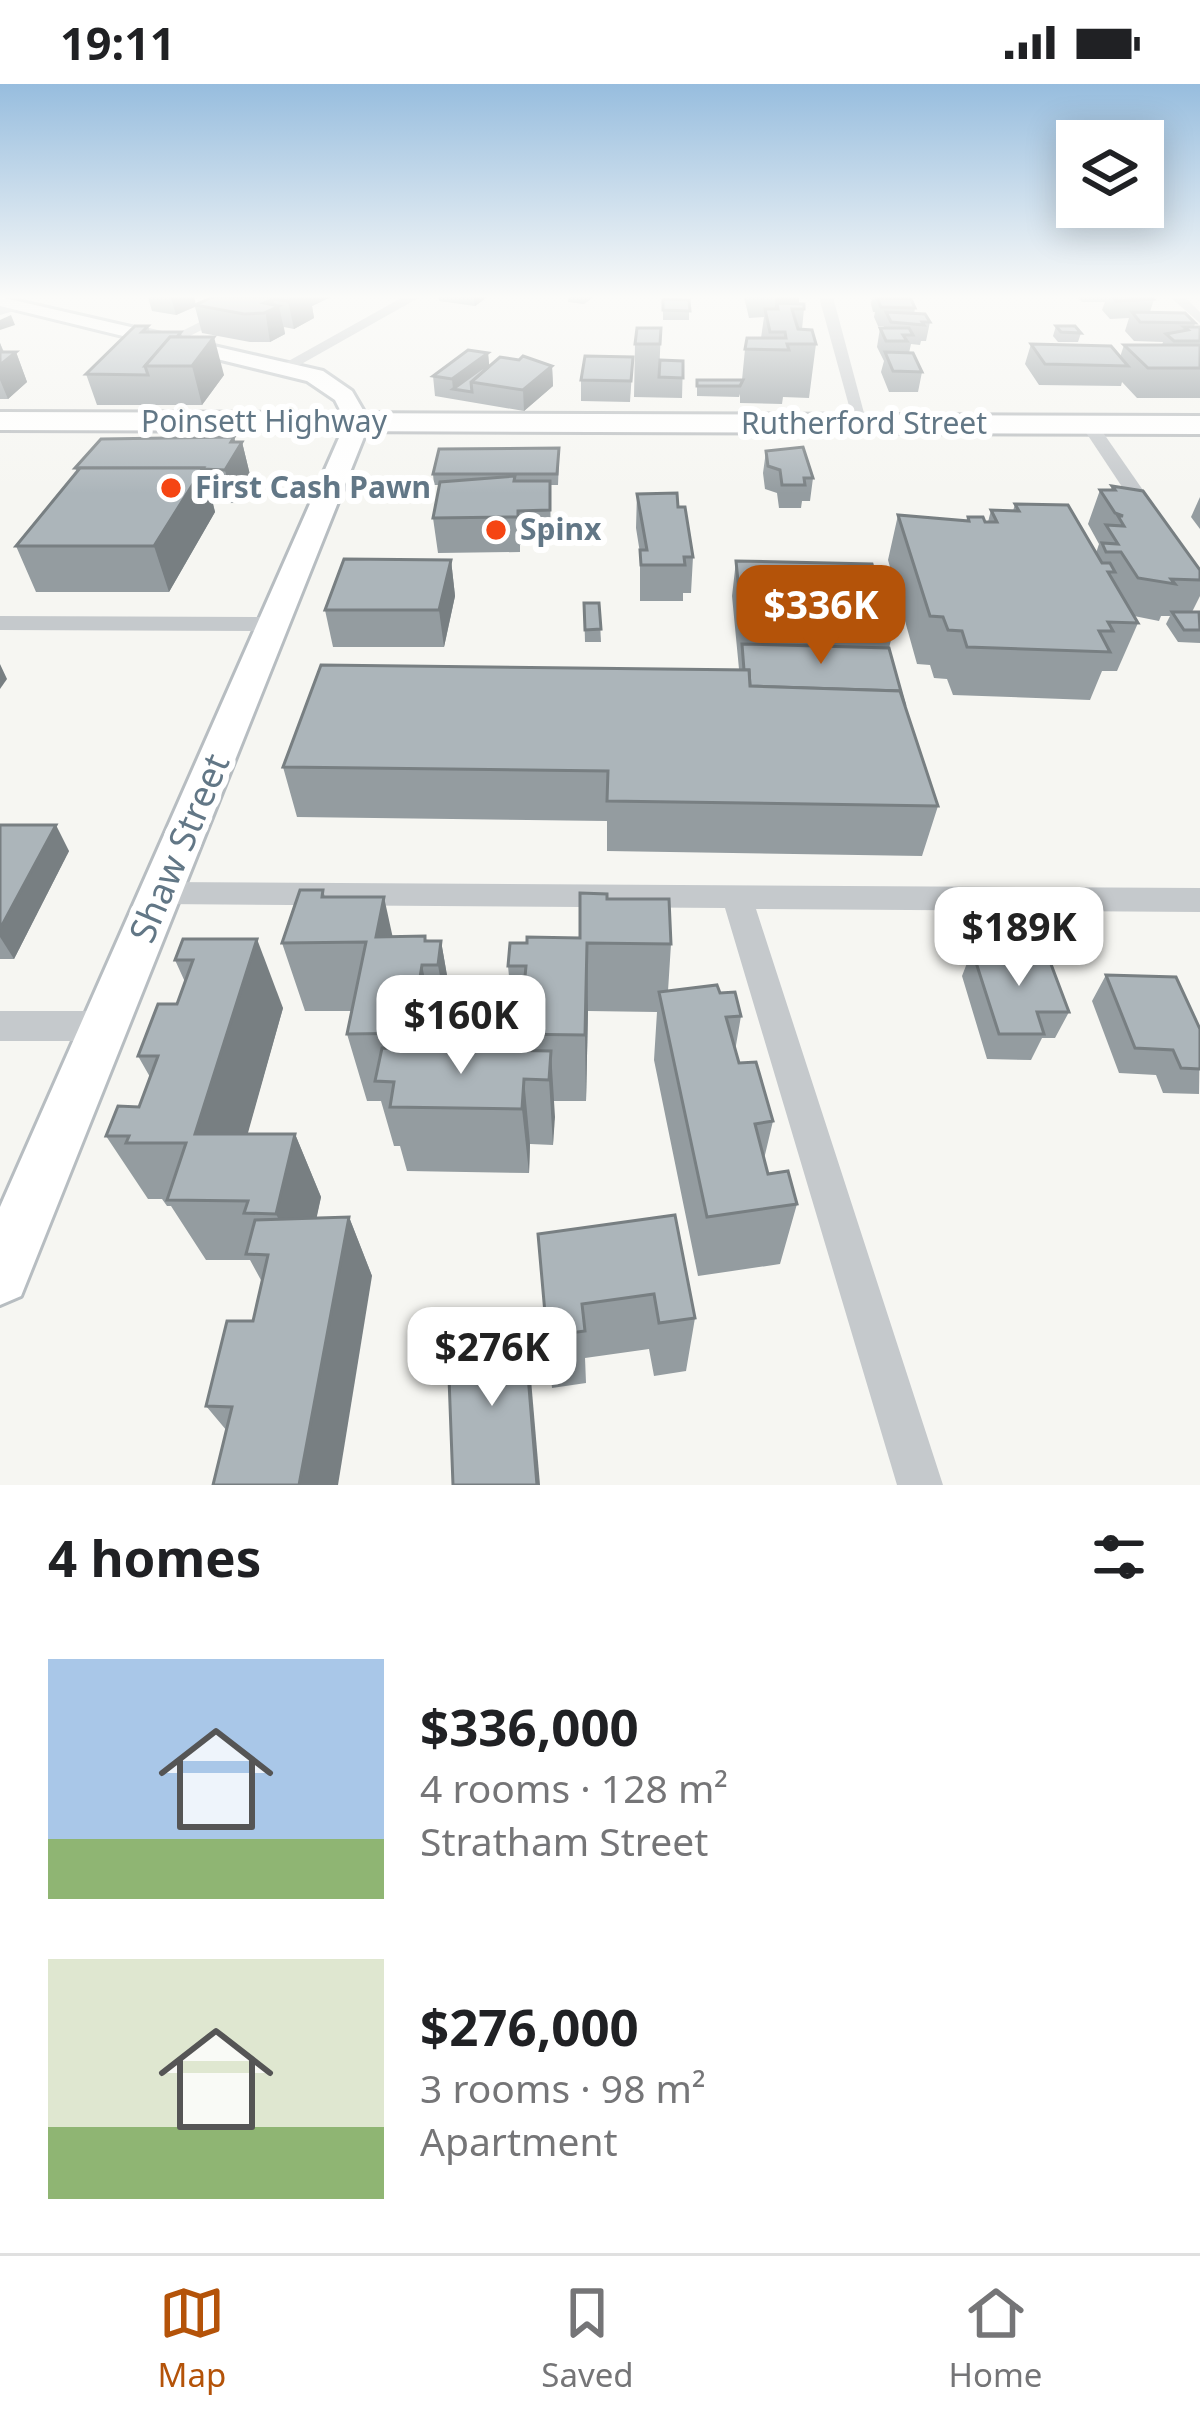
<!DOCTYPE html>
<meta charset="utf-8">
<style>
:root{--surface:#fff;--page:#f2f2f2;--text:#202124;--muted:#757577;--line:#e0e0e0;--accent:#b45309}
body{margin:0;font-family:"Noto Sans",sans-serif;background:var(--page);color:var(--text);height:100vh;display:flex;flex-direction:column;font-size:45px;white-space:nowrap}
*{box-sizing:border-box;margin:0}
p{font-size:39px;color:var(--muted)}
.icon{flex:none;width:66px;height:66px;fill:none;stroke:currentColor;stroke-width:2;stroke-linecap:round;stroke-linejoin:round}
.map{position:relative;height:1401px;overflow:hidden}
.side{display:flex;flex-direction:column;background:var(--surface);flex:1}
.side>*{flex:none}
.tools{position:absolute;left:1056px;top:36px;display:grid;gap:24px}
.tools a{display:grid;place-items:center;width:108px;height:108px;border-radius:0px;background:var(--surface);box-shadow:0 6px 30px #0003;font-size:60px}
.price{position:absolute;translate:-50% -102px;padding:0 27px;border-radius:24px;background:#fff;color:#222;font-size:39px;line-height:78px;filter:drop-shadow(0 3px 6px #0008)}
.price::after{content:'';position:absolute;left:50%;top:72px;width:36px;height:27px;margin-left:-18px;background:inherit;clip-path:polygon(0 0,100% 0,50% 100%)}
.price.on{background:var(--accent);color:#fff}
ul{padding:0;list-style:none}
li{display:flex;align-items:center;gap:36px;height:300px;padding:0 48px}
li span{display:grid;place-items:center;flex:none;width:336px;height:240px;border-radius:0px;color:#555}
li>.icon{margin-inline-start:auto}
span .icon{width:144px;height:144px;fill:#fffc;stroke-width:1}
li b{font-size:51px}
h2{display:flex;justify-content:space-between;align-items:center;height:144px;padding:0 48px;font-size:51px}
.status{display:flex;justify-content:space-between;align-items:center;height:84px;padding:0 60px;background:var(--surface);direction:ltr}
.status svg{height:33px;fill:currentColor}
.tabs{display:flex;justify-content:space-around;align-items:center;height:168px;border-top:3px solid var(--line);background:var(--surface);font-size:33px;color:var(--muted)}
.tabs a{display:grid;justify-items:center;gap:6px}
.tabs .on{color:var(--accent)}
.map>svg:first-child{display:block}
.lines{fill:none;stroke-linecap:round;stroke-linejoin:round}
.secondary-casing{stroke:#b7bdc1;stroke-width:6}
.highway-casing{stroke:#b7bbbe;stroke-width:6}
.street{fill:#c5c9cc;fill-rule:evenodd}
.secondary{fill:#fff;fill-rule:evenodd}
.highway{fill:#fff;fill-rule:evenodd}
.wall{fill:#949ca0}
.shaded-wall{fill:#787f82}
.building{fill:#acb5ba;stroke:#787f82;stroke-width:3}
.poi-dot{fill:#f54513;stroke:#fff;stroke-width:4.5}
.labels{text-anchor:middle;stroke-width:12;stroke-linejoin:round;paint-order:stroke}
.far-street-label{font-size:30px;fill:#627786;stroke:#fff}
.far-poi-label{font-size:30px;font-weight:bold;fill:#627786;stroke:#fff;text-anchor:start}
.street-label{font-size:36px;fill:#627786;stroke:#fff}
</style>
<div class="status"><b>19:11</b><svg viewBox="0 0 49 12"><path d="M0 12V9h3v3zM5 12V6h3v6zM10 12V3h3v9zM15 12V0h3v12zM26 1h20v11H26zM47 4h2v5h-2z"/></svg></div>
<div class="map">
<svg width="1200" height="1401" viewBox="0 0 1200 1401">
<rect width="100%" height="100%" fill="#f6f6f2"/>
<g class="lines">
<g class="secondary-casing">
<polygon id="secondary" points="0,213 323,287 352,307 370,338 21,1212 0,1221 0,1123 346,338 335,316 307,297 0,222"/>
</g>
<g class="highway-casing">
<polygon id="highway" points="0,328 1200,332 1200,350 0,346"/>
</g>
<g class="street">
<polygon points="250,213 267,213 174,260 162,257"/>
<polygon points="403,213 420,213 289,287 276,284"/>
<polygon points="819,213 833,213 868,344 854,340"/>
<polygon points="1170,213 1185,213 1200,228 1200,239"/>
<polygon points="19,217 24,224 0,231 0,223"/>
<polygon points="1083,337 1095,337 1163,435 1160,439 1146,439 1081,341"/>
<polygon points="0,532 273,533 284,540 273,547 0,546"/>
<polygon points="161,798 1200,804 1200,828 756,825 943,1401 897,1401 725,824 161,820 150,817 146,809 150,801"/>
<polygon points="0,927 104,927 116,932 121,942 116,952 104,957 0,957"/>
</g>
<use href="#secondary" class="secondary"/>
<use href="#highway" class="highway"/>
</g>
<g class="wall">
<polygon points="148,213 194,213 196,221 213,213 331,213 312,222 314,234 294,245 284,243 285,250 270,258 250,258 202,249 195,223 176,231 152,227"/>
<polygon points="439,213 486,213 486,214 475,222 439,217"/>
<polygon points="568,213 594,213 584,220 568,218"/>
<polygon points="744,213 799,213 799,220 804,225 802,245 816,260 809,314 783,313 782,320 740,319 740,310 739,313 697,312 697,296 742,296 745,265 761,254 764,233 749,234"/>
<polygon points="868,213 911,213 915,224 914,230 930,238 926,257 921,257 920,261 911,260 909,269 922,288 918,308 889,308 881,288 884,277 877,263 880,244 883,244 884,242 878,242 874,233 875,228 873,228 871,220 872,214"/>
<polygon points="1077,213 1153,213 1154,215 1150,228 1195,239 1194,243 1200,243 1200,314 1137,314 1122,298 1121,302 1039,301 1025,280 1031,260 1120,273 1124,261 1162,261 1163,258 1134,257 1125,247 1129,234 1110,235 1102,226 1105,218 1082,218"/>
<polygon points="663,215 689,216 689,236 663,236"/>
<polygon points="148,242 150,248 181,248 182,253 224,291 202,321 97,321 86,290"/>
<polygon points="1056,242 1081,249 1078,258 1058,258 1053,252"/>
<polygon points="661,244 659,293 683,277 682,314 634,313 635,260"/>
<polygon points="0,259 4,268 16,268 27,298 8,315 0,315"/>
<polygon points="488,269 489,282 552,282 553,302 524,327 435,312 433,292"/>
<polygon points="633,273 630,318 581,317 581,296"/>
<polygon points="234,353 235,358 242,358 250,391 233,419 213,419 215,428 169,508 36,508 16,462 77,388 75,384"/>
<polygon points="766,367 813,394 810,417 802,417 801,424 779,424 777,409 765,405 763,389"/>
<polygon points="559,376 558,401 550,401 551,461 520,461 520,468 438,469 433,434 440,401 434,401 433,390"/>
<polygon points="1112,402 1200,486 1200,512 1192,528 1200,530 1200,559 1178,558 1166,540 1170,532 1161,532 1159,537 1134,532 1138,539 1117,587 1102,587 1090,616 953,611 947,595 934,594 930,581 917,580 888,476 898,431 966,437 968,433 988,438 991,426 1013,427 1015,420 1096,469 1099,460 1088,440 1100,406 1111,406"/>
<polygon points="637,410 693,473 691,509 683,509 683,517 640,517 640,469 636,444"/>
<polygon points="1200,413 1200,445 1191,433"/>
<polygon points="451,476 455,512 444,563 333,563 325,526"/>
<polygon points="736,477 892,552 889,564 905,622 938,722 922,772 607,767 607,737 297,733 283,683 739,585 732,512"/>
<polygon points="584,519 599,519 601,558 585,558"/>
<polygon points="0,741 69,767 14,875 0,875"/>
<polygon points="323,806 325,813 393,853 441,857 453,926 450,949 436,949 439,965 505,966 503,950 512,924 508,882 527,859 580,854 607,815 671,860 668,907 720,909 741,932 735,967 739,979 773,1037 764,1075 768,1090 797,1120 780,1180 698,1192 654,976 657,928 588,927 586,1017 554,1017 553,1061 530,1060 529,1089 407,1087 400,1062 394,1062 381,1017 367,1017 347,950 352,927 305,927 282,859"/>
<polygon points="183,855 283,924 247,1050 295,1050 321,1113 316,1134 349,1133 372,1192 227,1347 206,1322 253,1237 262,1198 250,1176 206,1176 171,1122 167,1122 162,1115 148,1115 106,1052 139,1023 150,993 138,972 177,920 185,898 175,876"/>
<polygon points="972,866 1069,928 1055,954 1042,954 1031,976 987,975 962,892"/>
<polygon points="1106,891 1200,945 1199,1010 1163,1009 1156,991 1119,989 1092,917"/>
<polygon points="675,1131 695,1234 686,1287 654,1292 649,1265 585,1274 586,1299 552,1304 538,1150"/>
</g>
<g class="shaded-wall">
<polygon points="171,213 194,213 196,222 176,231"/>
<polygon points="297,213 331,213 312,222 314,234 294,245 288,217"/>
<polygon points="474,213 486,213 486,214 475,222"/>
<polygon points="776,213 799,213 798,225 778,225 777,219 772,248"/>
<polygon points="273,215 275,224 279,222 285,250 270,258 264,219"/>
<polygon points="11,231 15,241 0,246 0,236"/>
<polygon points="214,253 224,291 202,321 192,282"/>
<polygon points="0,259 6,276 16,268 27,298 8,315 0,296"/>
<polygon points="488,269 490,289 453,305 452,295"/>
<polygon points="552,282 553,302 524,327 523,306"/>
<polygon points="234,353 237,366 242,358 250,391 233,419 225,386 231,358"/>
<polygon points="203,384 215,428 169,508 154,462"/>
<polygon points="451,476 455,512 444,563 439,526"/>
<polygon points="0,580 7,595 0,605"/>
<polygon points="56,741 69,767 14,875 0,853 0,845"/>
<polygon points="384,813 399,882 376,853"/>
<polygon points="257,855 283,924 230,1113 195,1050"/>
<polygon points="441,857 453,926 450,949 438,881"/>
<polygon points="587,859 588,927 586,1017 585,951"/>
<polygon points="422,881 445,992 441,1016 428,949 415,924"/>
<polygon points="551,967 555,1033 553,1061 549,996"/>
<polygon points="524,995 530,1060 529,1089 522,1025"/>
<polygon points="295,1050 321,1113 305,1189 276,1130"/>
<polygon points="349,1133 372,1192 338,1401 299,1401"/>
<polygon points="523,1230 530,1284 540,1401 537,1401"/>
</g>
<g class="building">
<polygon points="213,213 297,213 288,217 273,215 264,219 279,222 264,229 244,230 195,221"/>
<polygon points="1113,213 1153,213 1154,215 1116,217"/>
<polygon points="877,214 911,215 915,224 881,223"/>
<polygon points="663,215 689,216 690,227 663,226"/>
<polygon points="777,219 804,220 804,225 792,225 794,232 798,245 812,246 816,260 787,260 789,266 745,265 747,254 786,254 785,248 770,248 765,225 778,225"/>
<polygon points="886,228 925,230 930,238 922,238 924,241 891,238"/>
<polygon points="1132,228 1185,229 1195,239 1140,238"/>
<polygon points="135,242 148,242 142,248 181,248 177,253 170,253 145,282 148,291 86,290"/>
<polygon points="1056,242 1075,242 1081,249 1061,248"/>
<polygon points="1184,243 1200,243 1200,257 1174,257 1166,250 1188,246"/>
<polygon points="637,244 661,244 660,260 635,260"/>
<polygon points="880,244 909,244 913,251 903,251 907,257 886,257"/>
<polygon points="170,253 214,253 192,282 145,282"/>
<polygon points="1031,260 1111,262 1128,282 1045,280"/>
<polygon points="1124,261 1200,261 1200,284 1148,284"/>
<polygon points="468,266 488,269 452,295 433,292"/>
<polygon points="0,268 16,268 0,281"/>
<polygon points="885,268 913,269 922,288 893,287"/>
<polygon points="523,272 552,282 523,306 471,298 500,273 519,276"/>
<polygon points="585,272 633,273 631,297 581,296"/>
<polygon points="660,276 683,277 683,294 659,293"/>
<polygon points="482,284 486,285 471,298 472,308 453,305"/>
<polygon points="697,296 743,296 740,302 697,302"/>
<polygon points="234,353 231,358 242,358 225,386 202,385 203,384 75,384 101,355"/>
<polygon points="803,363 813,394 804,394 805,401 782,401 780,386 768,382 766,367"/>
<polygon points="559,364 557,390 433,390 439,365"/>
<polygon points="80,384 203,384 154,462 16,462"/>
<polygon points="515,392 514,397 550,397 550,426 518,427 518,433 433,434 440,398"/>
<polygon points="1112,402 1143,407 1200,486 1200,496 1171,495 1175,500 1138,494 1121,468 1106,468 1102,459 1118,460 1106,441 1124,442 1118,432 1123,432 1115,429 1100,406 1115,406"/>
<polygon points="677,409 678,423 685,423 693,473 684,473 685,481 641,481 640,466 647,466 637,410"/>
<polygon points="1015,420 1068,421 1102,479 1110,479 1115,488 1108,488 1138,539 1108,538 1113,547 1099,547 1110,568 967,563 962,547 948,546 943,533 930,532 898,431 969,437 968,433 983,433 985,438 997,438 991,426 1019,427"/>
<polygon points="344,475 451,476 439,526 325,526"/>
<polygon points="736,477 872,480 892,552 743,548"/>
<polygon points="584,519 599,519 601,545 585,546"/>
<polygon points="1172,528 1199,528 1200,546 1184,546"/>
<polygon points="742,560 889,564 905,622 900,607 750,602 749,586 744,586"/>
<polygon points="321,581 749,586 750,602 900,607 938,722 607,717 608,687 283,683"/>
<polygon points="0,741 56,741 0,845"/>
<polygon points="300,806 323,806 322,813 384,813 376,853 425,852 425,857 441,857 438,881 422,881 415,924 431,924 428,949 347,950 366,858 282,859"/>
<polygon points="580,809 607,810 607,815 669,815 671,860 587,859 585,951 503,950 505,924 522,924 526,882 508,882 510,859 527,859 527,853 580,854"/>
<polygon points="183,855 257,855 195,1050 295,1050 276,1130 244,1129 248,1117 167,1116 186,1059 126,1059 129,1052 106,1052 118,1022 139,1023 158,972 138,972 158,920 177,920 193,876 175,876"/>
<polygon points="972,866 1046,867 1069,928 1037,928 1044,950 999,950"/>
<polygon points="1106,891 1176,893 1200,945 1200,985 1181,984 1173,966 1135,964"/>
<polygon points="717,901 720,909 735,908 741,932 726,933 739,979 756,978 773,1037 755,1040 768,1090 788,1087 797,1120 707,1133 659,908"/>
<polygon points="382,964 551,967 549,996 524,995 522,1025 390,1023 394,998 375,997"/>
<polygon points="675,1131 695,1234 659,1239 654,1210 582,1220 585,1247 547,1252 538,1150"/>
<polygon points="349,1133 299,1401 213,1401 232,1323 206,1322 227,1237 253,1237 268,1171 246,1170 255,1136"/>
<polygon points="523,1230 537,1401 453,1401 448,1267 487,1261 486,1236"/>
</g>
<linearGradient id="sky" x2="0" y2="1"><stop stop-color="#97bdde"/><stop offset="0.52" stop-color="#fbfbf9"/><stop offset="1" stop-color="#fbfbf9" stop-opacity="0"/></linearGradient>
<rect width="1200" height="409" fill="url(#sky)"/>
<g class="poi-dot">
<circle cx="171" cy="404" r="12"/>
<circle cx="496" cy="446" r="12"/>
</g>
<g class="labels">
<g class="far-street-label">
<text x="264" y="348">Poinsett Highway</text>
<text x="864" y="350">Rutherford Street</text>
</g>
<g class="far-poi-label">
<text x="195" y="414">First Cash Pawn</text>
<text x="520" y="456">Spinx</text>
</g>
<g class="street-label">
<text transform="translate(179 764) rotate(-67)" y="13">Shaw Street</text>
</g>
</g>
</svg>
<div class="tools">
<a><svg class="icon" aria-label="layers" viewBox="0 0 24 24"><path d="M12 4l9 5-9 5-9-5zM3 14l9 5 9-5"/></svg></a>
</div>
<b class="price on" style="left:821px;top:583px">$336K</b>
<b class="price" style="left:1019px;top:905px">$189K</b>
<b class="price" style="left:461px;top:993px">$160K</b>
<b class="price" style="left:492px;top:1325px">$276K</b>
</div>
<section class="side">
<h2>4 homes<svg class="icon" aria-label="filters" viewBox="0 0 24 24"><path d="M4 7h16M4 17h16"/><circle cx="9" cy="7" r="2"/><circle cx="15" cy="17" r="2"/></svg></h2>
<ul>
<li><span style="background:linear-gradient(#a9c7e8 75%,#8fb573 0)"><svg class="icon" aria-label="home" viewBox="0 0 24 24"><path d="M3 11l9-7 9 7M6 9v11h12V9"/></svg></span><div><b>$336,000</b><p>4 rooms · 128 m²</p><p>Stratham Street</p></div></li>
<li><span style="background:linear-gradient(#dfe7d0 70%,#8fb573 0)"><svg class="icon" aria-label="home" viewBox="0 0 24 24"><path d="M3 11l9-7 9 7M6 9v11h12V9"/></svg></span><div><b>$276,000</b><p>3 rooms · 98 m²</p><p>Apartment</p></div></li>
</ul>
</section>
<nav class="tabs">
<a class="on"><svg class="icon" aria-label="map" viewBox="0 0 24 24"><path d="M3 6l6-2 6 2 6-2v14l-6 2-6-2-6 2zM9 4v14M15 6v14"/></svg>Map</a>
<a><svg class="icon" aria-label="saved" viewBox="0 0 24 24"><path d="M7 4h10v16l-5-4-5 4z"/></svg>Saved</a>
<a><svg class="icon" aria-label="home" viewBox="0 0 24 24"><path d="M3 11l9-7 9 7M6 9v11h12V9"/></svg>Home</a>
</nav>
